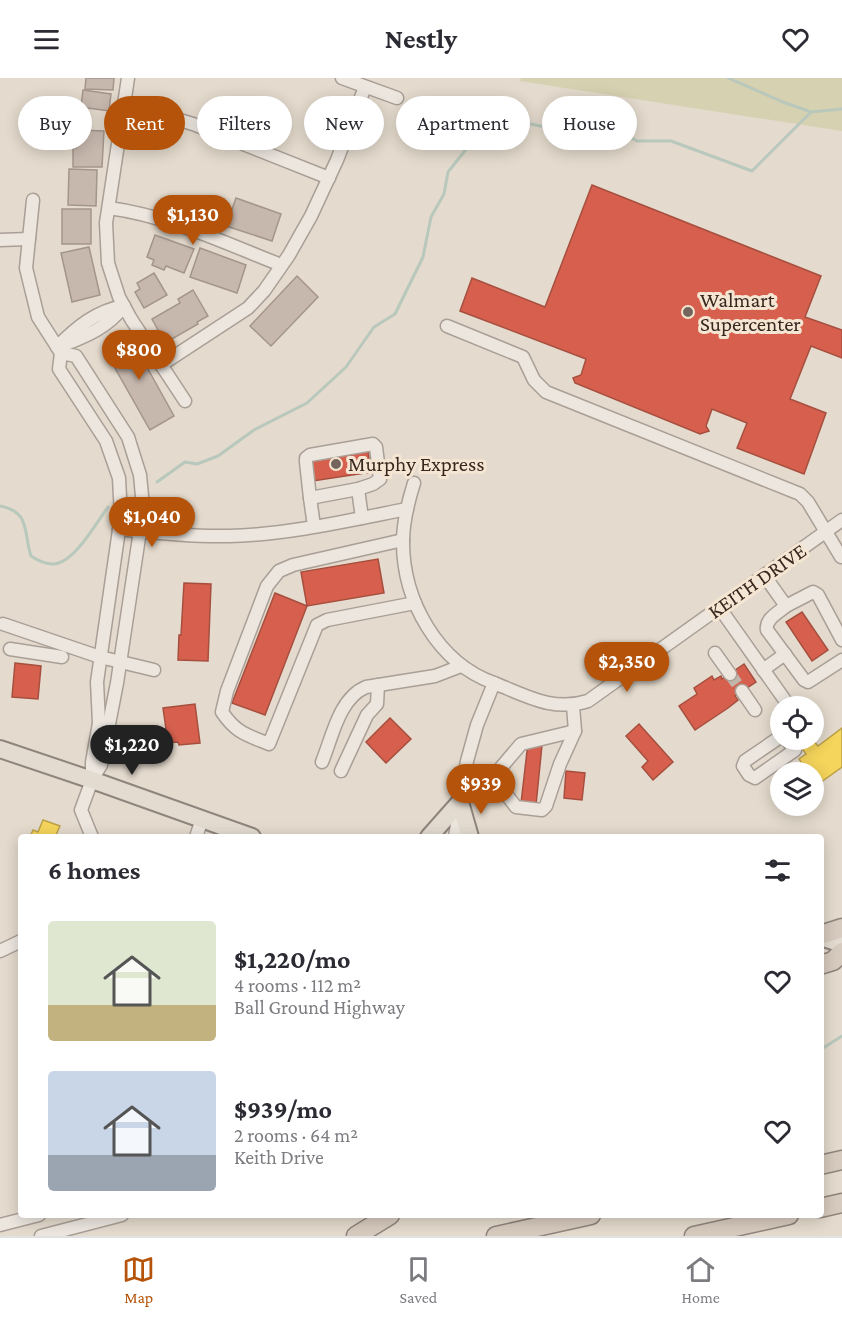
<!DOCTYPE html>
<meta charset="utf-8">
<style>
:root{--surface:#fff;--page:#f7f7f7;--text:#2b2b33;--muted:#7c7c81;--line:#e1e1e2;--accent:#b45309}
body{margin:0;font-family:"Crimson Pro",serif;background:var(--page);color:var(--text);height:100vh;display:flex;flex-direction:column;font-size:22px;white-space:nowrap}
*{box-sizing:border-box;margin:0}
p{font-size:20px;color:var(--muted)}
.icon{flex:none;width:33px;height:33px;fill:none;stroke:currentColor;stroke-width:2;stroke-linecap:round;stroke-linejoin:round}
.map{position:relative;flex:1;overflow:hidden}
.panel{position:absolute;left:18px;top:756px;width:806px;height:384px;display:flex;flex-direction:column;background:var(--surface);border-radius:6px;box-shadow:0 3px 15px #0003}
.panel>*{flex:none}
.hud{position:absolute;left:18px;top:18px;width:807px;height:54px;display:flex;gap:12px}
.controls{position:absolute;left:770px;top:618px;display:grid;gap:12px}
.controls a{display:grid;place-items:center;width:54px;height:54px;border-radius:50%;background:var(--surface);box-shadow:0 3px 15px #0003;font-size:30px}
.price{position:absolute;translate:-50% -51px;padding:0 14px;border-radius:21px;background:var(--accent);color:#fff;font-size:20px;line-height:39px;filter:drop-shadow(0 2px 3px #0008)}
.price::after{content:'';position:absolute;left:50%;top:36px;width:18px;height:14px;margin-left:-9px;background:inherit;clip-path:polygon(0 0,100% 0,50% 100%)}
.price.current{background:#222;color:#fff}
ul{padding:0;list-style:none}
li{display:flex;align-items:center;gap:18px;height:150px;padding:0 30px}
li span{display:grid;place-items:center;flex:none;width:168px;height:120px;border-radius:6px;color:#555}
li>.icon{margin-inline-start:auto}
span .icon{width:72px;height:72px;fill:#fffc;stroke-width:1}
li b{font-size:26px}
h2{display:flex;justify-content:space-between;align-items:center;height:72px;padding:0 30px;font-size:26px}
.pill{padding:0 21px;border-radius:27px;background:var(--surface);box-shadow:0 3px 15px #0003;font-size:21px;line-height:54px}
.pill.current{background:var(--accent);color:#fff}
header{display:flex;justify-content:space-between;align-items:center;height:78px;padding:0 30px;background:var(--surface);font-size:27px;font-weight:700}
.dock{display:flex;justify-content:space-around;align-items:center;height:84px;border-top:2px solid var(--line);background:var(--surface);font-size:16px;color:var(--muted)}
.dock a{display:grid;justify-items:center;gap:3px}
.dock .current{color:var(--accent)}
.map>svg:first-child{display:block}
.green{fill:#d6d1b0}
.homes{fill:#f6d55c;stroke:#bda149;stroke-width:1.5}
.shops{fill:#d6604d;stroke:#a64f3f;stroke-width:1.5}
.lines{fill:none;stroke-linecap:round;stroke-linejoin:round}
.stream{stroke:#b9c8bc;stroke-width:3}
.building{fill:#c7b8ae;stroke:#a4958c;stroke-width:1.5}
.minor-tunnel{stroke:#c1b6aa;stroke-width:12;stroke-dasharray:12 6;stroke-linecap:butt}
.minor-casing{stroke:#a99f96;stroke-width:15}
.major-casing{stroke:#8f857d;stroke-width:20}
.highway-casing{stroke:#8f857d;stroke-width:21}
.minor{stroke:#ece6df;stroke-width:12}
.major{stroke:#e3dbd0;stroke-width:16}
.highway{stroke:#d7cabe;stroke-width:18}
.poi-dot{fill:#74665b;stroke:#f5e6d3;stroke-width:2}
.labels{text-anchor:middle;stroke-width:6;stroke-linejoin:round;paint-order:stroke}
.poi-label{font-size:21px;fill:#37271e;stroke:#f5e6d3;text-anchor:start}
.street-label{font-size:21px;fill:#37271e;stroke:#f5e6d3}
</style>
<header><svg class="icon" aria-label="menu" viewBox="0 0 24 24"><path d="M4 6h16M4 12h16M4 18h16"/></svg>Nestly<svg class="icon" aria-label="heart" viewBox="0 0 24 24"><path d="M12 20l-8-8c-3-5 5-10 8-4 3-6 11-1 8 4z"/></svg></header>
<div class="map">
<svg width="842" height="1158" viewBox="0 0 842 1158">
<rect width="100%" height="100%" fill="#e4dacd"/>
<polygon class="green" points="521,0 842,0 842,53 520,3"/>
<g class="homes">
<polygon points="842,650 842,689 817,707 813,701 813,694 808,694 799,681 806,676 796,662 813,662 818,668"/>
<polygon points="43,742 60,748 55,759 30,759 33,752 38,754"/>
</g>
<g class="shops">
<polygon points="592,107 821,198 805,239 842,252 842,280 811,268 790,321 826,335 804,396 737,370 747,345 712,331 706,348 709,353 700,356 575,305 573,300 581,297 586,281 460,233 472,200 545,229"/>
<polygon points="368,373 371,394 313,403 309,382"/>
<polygon points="378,481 384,515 307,528 301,494"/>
<polygon points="184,505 211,506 208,583 178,582 179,557 181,557"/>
<polygon points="275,515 307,528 265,637 232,625"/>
<polygon points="802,534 828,572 812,583 786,544"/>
<polygon points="15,585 41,588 38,621 12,619"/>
<polygon points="744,586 756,604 735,618 738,622 728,630 695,652 679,628 697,616 694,610 712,598 714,602 721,598 722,601"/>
<polygon points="195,626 200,665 179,667 178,664 168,665 163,630"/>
<polygon points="390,640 411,661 386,685 366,664"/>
<polygon points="639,646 673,684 653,702 642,689 648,683 626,658"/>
<polygon points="528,665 542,667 536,727 521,725"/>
<polygon points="566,693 585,695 582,722 564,720"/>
</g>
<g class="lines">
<g class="stream">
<polyline points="728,0 783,24 811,34 842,31"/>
<polyline points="157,404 185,384 197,386 218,378 254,352 307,325 346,289 374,249 395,236 423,179 431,139 444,116 448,94 472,64 521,44 550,50 602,39 618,53 637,63 671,63 752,93 811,34"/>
<path d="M0 428C31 434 23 454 31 478 37 482 45 486 53 486 74 486 96 445 108 429"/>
<polyline points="820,972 842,958"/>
</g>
</g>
<g class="building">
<polygon points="86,0 114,0 113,12 85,11"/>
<polygon points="83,12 111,16 109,33 81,29"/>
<polygon points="77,52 104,53 102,89 73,89 73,70 76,70"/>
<polygon points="69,91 97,92 96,128 68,127"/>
<polygon points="236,120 281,136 272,163 226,148"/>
<rect x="62" y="131" width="29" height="35"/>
<polygon points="155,157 194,171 184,195 166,188 164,192 152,187 154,182 147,179"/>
<polygon points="89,169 100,217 72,224 61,175"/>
<polygon points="200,170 246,187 237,215 190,199"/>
<polygon points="154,195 167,217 144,230 135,214 140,211 137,205"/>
<polygon points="297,198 318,219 271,268 250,248"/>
<polygon points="193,212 208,238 197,244 198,246 165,265 152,241 180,225 178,221"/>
<polygon points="128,255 174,338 150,352 103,269"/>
</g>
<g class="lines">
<polyline class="minor-tunnel" points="730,596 742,613"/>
<g class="minor-casing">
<g id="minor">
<polyline points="128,0 106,145 108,185 119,219 131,241 185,323"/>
<polyline points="342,0 397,20"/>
<polyline points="124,29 149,33 193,46 329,100"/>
<polyline points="33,122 26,190 38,239 61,275 59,291 106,363 119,400 121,438 97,604 99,645 92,684 92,702"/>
<path d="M109 130C169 138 225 165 281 187"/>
<polyline points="0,162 29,161"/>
<polyline points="447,248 523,279 534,302 546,314 800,416 808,424 841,479"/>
<path d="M63 267C87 258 108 249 124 228"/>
<path d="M57 269C77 249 96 233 124 228"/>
<polyline points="61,275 76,278 128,359 140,397 142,418 140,453 117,605 101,687 92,702 81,732 92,759"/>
<polyline points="161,287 248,230 264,213 289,177 311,138 337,82 365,9"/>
<path d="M414 405C408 424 403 444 403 464 403 523 438 585 494 605"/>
<polyline points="310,420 306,384 306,380 310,377 373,366 376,369 380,401 373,406 358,411"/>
<polyline points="314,448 310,420 358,411 362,440"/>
<path d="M119 451C155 455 193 459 229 458 286 457 351 442 407 431"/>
<path d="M403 462 293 487 279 493 267 508 227 613 222 634C236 655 247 657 269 666L317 547 327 542 415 525"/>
<polyline points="764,497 786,528 813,514 818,517 842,562"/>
<path d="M786 528C778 535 765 541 767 552L804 602 808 604 842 582"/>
<polyline points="719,529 789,628"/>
<polyline points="3,546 100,579 154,592"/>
<polyline points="10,571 62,579"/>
<polyline points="715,575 730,596"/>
<polyline points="763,592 785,576"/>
<polyline points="742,613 755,632"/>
<polyline points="780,659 745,683 743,688 749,697 755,700 795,672 787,662"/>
<path d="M322 684C332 660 339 620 366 609L435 598 461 588"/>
<polyline points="341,693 367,637 377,626 378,607"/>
<polyline points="493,699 521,666 575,653"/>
<polyline points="464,703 480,704 493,699 516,729 542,732 546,728 560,686 575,653 573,628"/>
<polyline points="196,759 202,741"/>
<path d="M455 759 467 683 477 647 494 605C527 618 553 634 588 623L842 442"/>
<polyline points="0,873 21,863"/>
<polyline points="0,1147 39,1137"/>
<polyline points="41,1158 122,1137"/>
</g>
</g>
<g class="major-casing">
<g id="major">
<polyline points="0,671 92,702 252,759"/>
<polyline points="460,724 470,759"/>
<polyline points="429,759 460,724"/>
<polyline points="820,859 842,866"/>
</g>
</g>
<g class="highway-casing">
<g id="highway">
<polyline points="820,857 842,850"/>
<polyline points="820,887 833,883 842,874"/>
<polyline points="820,1087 842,1082"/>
<polyline points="820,1130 842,1125"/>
<polyline points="356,1158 390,1137"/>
<polyline points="496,1158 591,1137"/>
<polyline points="694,1158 789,1137"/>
</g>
</g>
<use href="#minor" class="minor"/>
<use href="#major" class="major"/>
<use href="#highway" class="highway"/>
</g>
<g class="poi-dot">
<circle cx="688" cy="234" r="6"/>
<circle cx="336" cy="386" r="6"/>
</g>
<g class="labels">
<g class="poi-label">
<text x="700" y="229">Walmart<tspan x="700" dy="24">Supercenter</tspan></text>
<text x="348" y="393">Murphy Express</text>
</g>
<g class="street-label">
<text transform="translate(757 503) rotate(-35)" y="7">KEITH DRIVE</text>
</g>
</g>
</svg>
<div class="controls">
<a><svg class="icon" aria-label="locate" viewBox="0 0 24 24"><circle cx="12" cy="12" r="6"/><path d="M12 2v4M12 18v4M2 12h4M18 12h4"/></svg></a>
<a><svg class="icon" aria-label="layers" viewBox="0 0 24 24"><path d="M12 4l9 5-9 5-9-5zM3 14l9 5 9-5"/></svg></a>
</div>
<b class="price" style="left:193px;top:168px">$1,130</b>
<b class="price" style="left:139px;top:303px">$800</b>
<b class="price" style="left:152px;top:470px">$1,040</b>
<b class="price" style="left:627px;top:615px">$2,350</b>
<b class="price current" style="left:132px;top:698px">$1,220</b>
<b class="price" style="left:481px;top:737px">$939</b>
<div class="hud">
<a class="pill">Buy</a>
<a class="pill current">Rent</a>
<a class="pill">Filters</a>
<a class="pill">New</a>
<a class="pill">Apartment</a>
<a class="pill">House</a>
</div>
<section class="panel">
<h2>6 homes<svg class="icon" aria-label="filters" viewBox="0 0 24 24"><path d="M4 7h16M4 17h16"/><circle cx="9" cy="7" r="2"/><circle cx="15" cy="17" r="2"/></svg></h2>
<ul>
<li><span style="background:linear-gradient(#dfe7d0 70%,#c2b280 0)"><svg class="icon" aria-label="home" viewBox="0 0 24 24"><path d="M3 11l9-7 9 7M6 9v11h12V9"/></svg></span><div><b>$1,220/mo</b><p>4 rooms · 112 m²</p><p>Ball Ground Highway</p></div><svg class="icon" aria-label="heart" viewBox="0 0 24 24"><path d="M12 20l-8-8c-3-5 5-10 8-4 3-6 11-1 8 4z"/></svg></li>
<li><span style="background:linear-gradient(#c9d6e8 70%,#9aa5b1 0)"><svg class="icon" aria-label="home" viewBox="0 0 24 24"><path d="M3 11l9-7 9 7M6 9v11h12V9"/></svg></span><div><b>$939/mo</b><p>2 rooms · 64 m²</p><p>Keith Drive</p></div><svg class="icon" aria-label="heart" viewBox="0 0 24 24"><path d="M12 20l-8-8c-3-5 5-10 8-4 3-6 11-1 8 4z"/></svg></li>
</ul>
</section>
</div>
<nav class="dock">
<a class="current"><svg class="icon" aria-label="map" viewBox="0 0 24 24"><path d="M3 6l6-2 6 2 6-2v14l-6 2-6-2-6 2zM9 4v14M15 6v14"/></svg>Map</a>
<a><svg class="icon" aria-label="saved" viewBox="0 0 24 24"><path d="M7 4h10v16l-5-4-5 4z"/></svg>Saved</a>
<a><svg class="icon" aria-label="home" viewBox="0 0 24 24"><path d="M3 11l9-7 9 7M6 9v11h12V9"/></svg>Home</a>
</nav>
